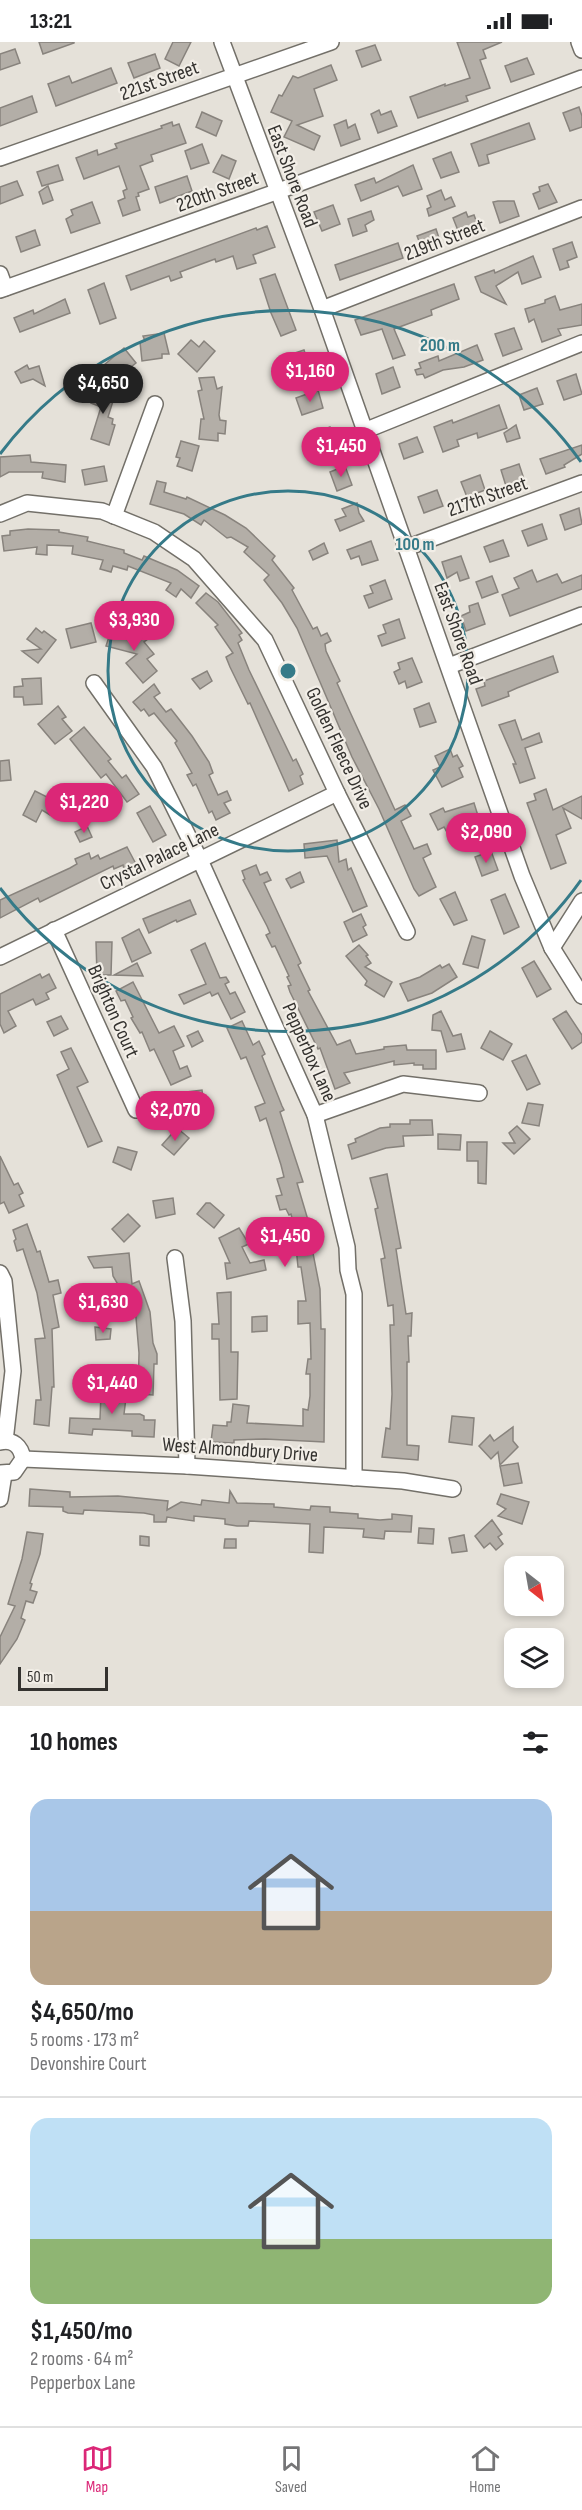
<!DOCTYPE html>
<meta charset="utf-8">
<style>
:root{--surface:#fff;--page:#f6f6f6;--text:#202124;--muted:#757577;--line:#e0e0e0;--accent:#db2777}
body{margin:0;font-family:"Sofia Sans Condensed",sans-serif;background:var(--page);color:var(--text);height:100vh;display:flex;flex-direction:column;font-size:22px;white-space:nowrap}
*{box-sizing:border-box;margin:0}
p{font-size:20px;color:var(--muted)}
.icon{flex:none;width:33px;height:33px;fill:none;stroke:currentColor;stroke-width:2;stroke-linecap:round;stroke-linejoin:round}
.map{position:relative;height:1664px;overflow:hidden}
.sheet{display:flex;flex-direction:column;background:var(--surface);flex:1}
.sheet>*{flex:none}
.needle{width:39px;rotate:149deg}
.tools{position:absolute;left:504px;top:1514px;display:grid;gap:12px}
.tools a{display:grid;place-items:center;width:60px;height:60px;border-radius:12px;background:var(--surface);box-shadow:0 3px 9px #0003;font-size:30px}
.scale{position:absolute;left:18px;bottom:15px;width:90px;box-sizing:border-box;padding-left:6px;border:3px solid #34322f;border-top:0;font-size:16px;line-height:21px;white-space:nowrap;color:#34322f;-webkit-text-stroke:4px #f2eee7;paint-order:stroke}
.price{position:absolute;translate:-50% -51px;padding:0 14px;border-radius:21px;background:var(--accent);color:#fff;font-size:20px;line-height:39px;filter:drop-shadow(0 2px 3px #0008)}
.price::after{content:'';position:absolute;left:50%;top:36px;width:18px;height:14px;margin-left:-9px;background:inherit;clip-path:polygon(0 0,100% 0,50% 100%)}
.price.selected{background:#222;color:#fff}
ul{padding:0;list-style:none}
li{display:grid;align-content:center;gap:12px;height:318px;padding:0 30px}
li+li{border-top:2px solid var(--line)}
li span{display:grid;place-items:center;height:186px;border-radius:18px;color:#555}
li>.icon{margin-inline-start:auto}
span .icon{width:108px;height:108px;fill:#fffc;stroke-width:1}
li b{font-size:26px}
h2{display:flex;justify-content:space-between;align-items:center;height:72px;padding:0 30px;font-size:26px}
.status{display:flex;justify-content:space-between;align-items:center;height:42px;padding:0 30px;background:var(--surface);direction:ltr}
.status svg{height:16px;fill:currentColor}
.tab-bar{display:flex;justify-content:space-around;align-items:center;height:84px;border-top:2px solid var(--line);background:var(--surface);font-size:16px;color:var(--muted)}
.tab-bar a{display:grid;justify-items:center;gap:3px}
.tab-bar .selected{color:var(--accent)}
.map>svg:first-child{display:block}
.building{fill:#b3aea7;stroke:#88837d;stroke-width:1.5}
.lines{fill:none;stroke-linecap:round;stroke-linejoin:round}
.minor-casing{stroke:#737069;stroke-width:18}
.minor{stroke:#fff;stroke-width:15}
.ring{fill:none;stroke:#357a88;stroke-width:3}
.labels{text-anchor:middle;stroke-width:4.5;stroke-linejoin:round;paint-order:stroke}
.street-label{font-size:20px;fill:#34322f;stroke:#f2eee7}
.centre{fill:#357a88;stroke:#f2eee7;stroke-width:3}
.ring-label{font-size:18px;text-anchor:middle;font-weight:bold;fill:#357a88;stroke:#f2eee7;stroke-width:4.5;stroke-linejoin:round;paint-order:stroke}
</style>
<div class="status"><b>13:21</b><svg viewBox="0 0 49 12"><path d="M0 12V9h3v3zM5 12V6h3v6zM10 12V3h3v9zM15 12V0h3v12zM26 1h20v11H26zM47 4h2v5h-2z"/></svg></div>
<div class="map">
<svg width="582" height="1664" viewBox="0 0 582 1664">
<rect width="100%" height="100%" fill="#e5e1d9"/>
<g class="building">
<polygon points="39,0 74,0 74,1 43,12"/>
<polygon points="173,0 191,0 179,24 165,17"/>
<polygon points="457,0 502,0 483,8 486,16 480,18 490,46 466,54 468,59 418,76 410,55 445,42 445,44 470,36"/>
<polygon points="375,3 381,18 362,25 356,9"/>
<polygon points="15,7 20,21 0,28 0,12"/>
<polygon points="155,12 160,26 134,36 128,21"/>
<polygon points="527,16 534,32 511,40 505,24"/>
<polygon points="331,23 337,38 314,47 323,74 297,83 320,94 314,108 284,95 292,79 271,70 279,53 282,54 293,34 298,36"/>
<polygon points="111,26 117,41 56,64 48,42 69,34 72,41"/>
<polygon points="32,54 37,70 0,84 0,66"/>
<polygon points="579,65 582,74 582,85 570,89 563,71"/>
<polygon points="379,68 381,73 391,69 397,84 378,91 371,72"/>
<polygon points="202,70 222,79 216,94 196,85"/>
<polygon points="346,78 348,86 355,82 360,97 341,104 334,83"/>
<polygon points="172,80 173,84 179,82 186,101 151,113 153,119 140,124 149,147 138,151 139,154 136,155 140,168 123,174 118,159 125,156 123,149 127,147 119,124 84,137 76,116 97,108 98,113 117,106 115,102 162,86 161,84"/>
<polygon points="529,81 535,97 487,113 489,121 479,124 471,102"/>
<polygon points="202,102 209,121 191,127 185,109"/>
<polygon points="451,110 459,130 441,136 433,117"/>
<polygon points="222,113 236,119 229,137 213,130"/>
<polygon points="58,123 63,138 42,144 37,130"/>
<polygon points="413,123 422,147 403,154 398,144 361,159 355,143 374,136 376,141"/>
<polygon points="187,134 192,149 160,161 155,145"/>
<polygon points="17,139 23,153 0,162 0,145"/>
<polygon points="548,142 557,160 539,167 533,152 540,149 539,145"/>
<polygon points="48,144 53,158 43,162 39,150"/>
<polygon points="441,148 445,158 451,155 455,164 429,174 427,167 431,165 427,154"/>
<polygon points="498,159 514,159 519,174 500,181 493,160"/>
<polygon points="92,160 100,181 71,191 66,177 73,173 71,168"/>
<polygon points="333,163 340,182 322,189 314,170"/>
<polygon points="371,169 374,178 365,183 367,189 353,194 348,177"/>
<polygon points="466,170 468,175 474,173 480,189 461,196 453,176"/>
<polygon points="267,184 275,205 253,213 256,221 237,227 233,214 216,220 215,217 180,230 182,235 171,239 169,234 131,248 126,234 256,186 257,188"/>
<polygon points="436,187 441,202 423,209 417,194"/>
<polygon points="35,188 40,203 21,210 16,195"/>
<polygon points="572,200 577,215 567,219 569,225 560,228 553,207"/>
<polygon points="398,201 403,216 340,238 335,223"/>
<polygon points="533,214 541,235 522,242 518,230 499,242 496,244 506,262 481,250 475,235 494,228 495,231"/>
<polygon points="275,232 296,288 281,294 271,271 260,237"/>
<polygon points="104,241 116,276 100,282 88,248"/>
<polygon points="454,242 459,257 431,268 432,273 394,287 405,313 393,317 382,287 361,293 355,278"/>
<polygon points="555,254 560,268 582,262 582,283 558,287 561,293 542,300 534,277 529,280 525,267 545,261 545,258"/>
<polygon points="65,257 70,271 20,290 14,276 33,268 34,272"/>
<polygon points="514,286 522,307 503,314 495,292"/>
<polygon points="164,291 169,312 162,312 162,316 142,319 140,300 145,299 143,294"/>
<polygon points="191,298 199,305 204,299 215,309 197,330 178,312"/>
<polygon points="477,303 483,318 464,325 443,328 425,336 423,332 417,333 415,328 421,326 419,321 438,314 439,319"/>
<polygon points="124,306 136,321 116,337 104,323"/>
<polygon points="304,308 310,327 289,334 283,315"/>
<polygon points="27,323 29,327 39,324 45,344 33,337 21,341 15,330"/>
<polygon points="393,325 400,345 382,352 376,332"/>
<polygon points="576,332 582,352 564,358 557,339"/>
<polygon points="214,335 217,347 222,345 219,373 220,378 226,379 225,392 218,391 218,399 199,397 201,377 204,377 198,349 202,348 199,336"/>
<polygon points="98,341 112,346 110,354 114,356 108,375 113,377 112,382 115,383 109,403 91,397 101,365 91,361"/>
<polygon points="537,346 543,362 524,368 519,353"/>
<polygon points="318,348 323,366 302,373 296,356"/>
<polygon points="499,363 507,386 478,396 477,391 457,398 459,404 443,410 434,385 452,378 453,381"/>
<polygon points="516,383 520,396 507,400 504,391"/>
<polygon points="330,385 338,404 322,410 315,391"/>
<polygon points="417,395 423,410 404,417 399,402"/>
<polygon points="181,399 199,404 192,429 177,424 180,416 176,415"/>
<polygon points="582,403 582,412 564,423 565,425 546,432 540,417"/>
<polygon points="30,413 31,420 66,423 65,440 42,436 43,430 9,430 0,435 0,415"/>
<polygon points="519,422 524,437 506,444 501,428"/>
<polygon points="104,424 107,439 85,443 82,428"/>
<polygon points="345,424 352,443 337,449 330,430"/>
<polygon points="480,433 485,448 467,455 461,440"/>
<polygon points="157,439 166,441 164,450 186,457 187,455 225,473 246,486 275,514 272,518 294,546 292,548 313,587 317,585 321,594 327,591 331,599 325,602 326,609 340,639 337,641 350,670 395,768 405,763 411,774 401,779 414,807 427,802 431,812 423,816 436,845 419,854 414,847 379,767 352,715 297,586 282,561 264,538 269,533 244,510 248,505 231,495 227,496 204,478 201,483 184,472 150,462"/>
<polygon points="437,448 443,464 424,471 418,455"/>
<polygon points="357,461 359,471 364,479 340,489 335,478 346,474 342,467"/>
<polygon points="579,466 582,482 565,488 560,473"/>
<polygon points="542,482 547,497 528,504 522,489"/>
<polygon points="28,487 59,488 59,490 88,495 87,499 124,508 124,511 142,518 144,514 177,528 199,544 191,556 181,547 176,555 166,548 171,541 128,524 127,528 113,524 111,530 100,527 103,518 72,512 73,504 47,503 47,513 36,512 37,505 4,509 2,494 10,493 10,489"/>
<polygon points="503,498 509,514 490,520 484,505"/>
<polygon points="371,499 378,518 362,523 359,514 351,517 347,508"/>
<polygon points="324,501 328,511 313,518 309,509"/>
<polygon points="461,514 469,536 460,539 457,530 447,536 442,520"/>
<polygon points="532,528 537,540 557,532 562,541 582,533 582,547 510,574 502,553 519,546 514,536"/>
<polygon points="492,534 498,550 482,556 476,540"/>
<polygon points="385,538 392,557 369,566 364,554 373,551 370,544"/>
<polygon points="206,551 218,560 242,591 239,593 242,598 238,601 249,628 293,719 296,717 303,732 300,734 303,742 289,749 250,661 248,662 230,625 226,615 233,611 215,585 218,583 196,561"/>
<polygon points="478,561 485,582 466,589 461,574 470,570 469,564"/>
<polygon points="399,577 405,596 382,604 378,594 386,591 383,583"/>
<polygon points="91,581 96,600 71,606 66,587"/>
<polygon points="36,586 42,591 44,589 56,598 38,621 22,609 41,607 27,597"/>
<polygon points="112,586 148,597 144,600 154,612 147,617 157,629 143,641 126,621 137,612 106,604"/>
<polygon points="553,614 558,630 517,646 508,650 509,654 482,664 476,647 485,644 484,639"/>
<polygon points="412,616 422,640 407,646 405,639 399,642 394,630 400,627 398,621"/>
<polygon points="207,629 212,639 200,647 192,637"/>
<polygon points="41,636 42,662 24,663 23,655 14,655 14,645 23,644 22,637"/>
<polygon points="154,642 160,651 154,655 166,670 171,667 192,694 209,720 213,731 209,733 218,753 227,749 231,758 224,761 230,771 216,778 212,769 209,771 196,742 193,744 187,733 192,731 175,701 177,699 154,671 149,674 144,667 141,669 133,660"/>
<polygon points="429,661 436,680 420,685 414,667"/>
<polygon points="58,664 66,675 62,677 72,689 55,702 38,682"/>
<polygon points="515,678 522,698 539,691 542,700 525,706 535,736 520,741 513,722 516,722 499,683"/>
<polygon points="84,685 111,717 108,719 122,736 126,733 139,752 127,760 106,732 101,736 70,697"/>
<polygon points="450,707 453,715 457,713 463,724 459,726 463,735 442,745 433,728 440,725 435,714"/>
<polygon points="9,718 11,738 0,739 0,719"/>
<polygon points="546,747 553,768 582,754 582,777 563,766 571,786 556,793 566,821 551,827 527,761 536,758 534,752"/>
<polygon points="35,749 57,760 50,773 42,768 36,780 23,773"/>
<polygon points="474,761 480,780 448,792 444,785 438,788 430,772 443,766 445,770"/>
<polygon points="150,764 166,793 153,800 137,771"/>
<polygon points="87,784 92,795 80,800 75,790"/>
<polygon points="337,798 339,820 346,817 348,828 351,826 367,864 353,870 327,814 305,816 304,802"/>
<polygon points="127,805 136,822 124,827 123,823 114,827 113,824 40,860 38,856 0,876 0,858 70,826 77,822 75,817 89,811 91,817 98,813 100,817"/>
<polygon points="491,809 498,828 482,834 475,815"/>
<polygon points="256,823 260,833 267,830 271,838 264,841 301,921 298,923 310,948 308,949 337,1003 350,998 356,1012 384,1007 384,1005 406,1003 407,1008 436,1008 436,1027 423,1027 423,1023 414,1023 414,1021 394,1023 394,1019 344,1031 350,1041 335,1047 320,1006 318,1007 290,950 288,944 291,943 287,935 289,934 275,904 272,905 266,893 270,891 267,884 243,838 245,837 242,829"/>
<polygon points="300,830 304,840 291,846 286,837"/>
<polygon points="455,850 467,878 454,883 440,857"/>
<polygon points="505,852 519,885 504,892 491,858"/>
<polygon points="190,858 196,872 177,880 176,878 149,891 143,877"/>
<polygon points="361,872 366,883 363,885 367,893 353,900 344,880"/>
<polygon points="139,887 151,911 132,920 122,896"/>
<polygon points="472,894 485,898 478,926 463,922"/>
<polygon points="96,900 112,900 111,933 97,933"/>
<polygon points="205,901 220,936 226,935 229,940 225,942 230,952 235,950 245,970 231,977 218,951 212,954 210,950 184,962 179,953 206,942 191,908"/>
<polygon points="359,903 368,913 366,914 371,921 365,925 392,940 384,955 365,943 367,939 346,914"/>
<polygon points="534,919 551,947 537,955 522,926"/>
<polygon points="137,921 143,934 114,933"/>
<polygon points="449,922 457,935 432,951 408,959 400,942 420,935 440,923 442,926"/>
<polygon points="40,932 42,936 49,932 56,946 46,951 49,957 36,963 33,957 8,969 16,984 4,991 0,982 0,952"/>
<polygon points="133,940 159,991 174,984 184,1004 173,1009 180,1027 187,1024 191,1034 171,1043 154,1007 150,1009 142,990 140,991 131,976 133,975 125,958 121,959 116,949"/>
<polygon points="441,969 453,994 461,992 465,1007 447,1010 441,989 432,988 433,973"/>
<polygon points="566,969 582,993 582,1000 572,1007 553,977"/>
<polygon points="61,974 68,987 54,994 47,980"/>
<polygon points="242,979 253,1003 259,999 265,1012 262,1014 282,1064 284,1068 280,1070 303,1140 297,1141 313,1195 310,1196 320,1247 321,1287 325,1287 324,1400 265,1397 234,1398 234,1401 211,1400 213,1383 227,1384 227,1380 231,1380 233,1362 249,1364 247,1381 303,1384 303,1367 308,1368 310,1354 310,1332 306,1332 308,1317 311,1317 310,1281 298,1282 298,1259 306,1259 301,1225 298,1225 296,1205 299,1204 291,1172 289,1173 286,1167 280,1168 276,1154 282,1153 277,1137 284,1135 281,1123 266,1076 260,1079 255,1065 265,1061 246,1015 241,1017 227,986"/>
<polygon points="198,989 203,999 192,1005 187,994"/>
<polygon points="490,989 512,1002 503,1018 481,1006"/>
<polygon points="71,1006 88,1040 77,1045 102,1099 88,1105 57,1033 69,1027 61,1010"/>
<polygon points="526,1013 540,1042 527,1048 512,1019"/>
<polygon points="202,1048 205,1071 190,1073 187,1050"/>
<polygon points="528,1061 543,1063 539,1084 522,1081"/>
<polygon points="410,1078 432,1078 433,1093 403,1094 404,1104 386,1106 352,1117 348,1103 356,1100 355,1097 380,1086 390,1085 390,1082 410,1082"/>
<polygon points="517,1084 530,1097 514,1112 503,1101 515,1101 509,1091"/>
<polygon points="177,1086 189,1096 174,1113 162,1103"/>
<polygon points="438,1092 461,1093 460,1108 438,1107"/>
<polygon points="467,1100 487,1100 486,1142 478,1141 478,1119 467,1119"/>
<polygon points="118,1105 137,1110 131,1128 113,1120"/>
<polygon points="0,1114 14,1143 18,1141 23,1151 19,1153 24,1164 9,1171 4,1160 0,1162"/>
<polygon points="387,1132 401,1206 396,1207 406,1272 412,1271 411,1294 408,1294 409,1320 407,1320 407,1403 419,1404 418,1418 382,1415 386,1386 390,1387 392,1352 390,1283 394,1283 393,1263 388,1264 381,1217 385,1216 375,1167 378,1166 370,1136"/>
<polygon points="173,1156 175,1172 156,1176 153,1159"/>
<polygon points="206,1161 210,1161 224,1173 214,1186 197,1172"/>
<polygon points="128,1172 140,1184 124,1200 112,1187"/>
<polygon points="27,1182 37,1210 40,1209 49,1240 58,1238 61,1251 53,1253 59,1285 52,1287 54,1345 52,1345 49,1384 34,1382 36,1358 41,1358 35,1297 45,1296 37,1251 23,1207 17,1209 14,1199 16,1197 13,1188"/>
<polygon points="239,1186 249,1202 242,1205 250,1221 264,1218 266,1228 227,1237 225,1221 230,1221 219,1196"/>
<polygon points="129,1211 132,1242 139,1239 150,1270 153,1301 157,1312 157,1322 154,1322 153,1353 138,1352 139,1311 135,1264 130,1266 129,1262 122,1264 119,1254 121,1253 120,1246 113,1234 112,1225 94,1226 88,1215"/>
<polygon points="231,1250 231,1310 238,1310 237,1357 220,1358 219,1297 212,1297 212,1282 219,1282 217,1251"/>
<polygon points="267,1274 267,1289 252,1290 252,1275"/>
<polygon points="95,1285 111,1287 110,1297 96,1298"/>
<polygon points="84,1339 112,1341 111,1354 126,1356 124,1372 140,1372 144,1374 144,1378 155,1378 154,1395 132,1394 132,1389 114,1388 93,1387 92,1393 69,1391 70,1376 100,1377 101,1351 83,1348"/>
<polygon points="452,1374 474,1376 472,1403 449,1400"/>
<polygon points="513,1385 513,1399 518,1405 500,1423 498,1410 491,1417 479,1404 490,1393 494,1399"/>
<polygon points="518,1421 522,1441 504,1444 500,1424"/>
<polygon points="30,1447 70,1450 70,1455 118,1454 168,1459 167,1468 181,1460 201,1463 202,1458 229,1461 230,1449 237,1461 274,1462 274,1465 310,1468 311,1464 330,1465 330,1470 358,1472 358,1476 380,1478 392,1477 392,1472 412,1474 411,1490 385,1489 384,1497 363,1495 364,1487 324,1485 323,1511 309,1510 310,1482 249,1479 248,1484 237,1484 225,1482 225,1477 194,1474 194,1479 167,1475 166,1480 154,1480 154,1473 144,1471 84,1468 83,1472 68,1471 63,1469 63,1465 29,1464"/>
<polygon points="501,1452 529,1460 522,1482 498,1474 506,1467 497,1462"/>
<polygon points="492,1478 502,1492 498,1495 503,1502 496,1508 490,1501 484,1506 475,1494"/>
<polygon points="419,1486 434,1487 433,1502 418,1501"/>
<polygon points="27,1490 43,1492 40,1512 30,1541 32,1542 30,1548 37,1550 33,1561 26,1559 21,1576 25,1578 17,1597 0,1622 0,1595 15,1564 8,1562 22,1517"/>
<polygon points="464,1493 467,1509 452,1511 449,1496"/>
<polygon points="140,1494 149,1495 149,1504 140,1503"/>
<polygon points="225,1497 236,1497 236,1506 224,1506"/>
</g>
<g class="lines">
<g class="minor-casing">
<g id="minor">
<polyline points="222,0 322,267 522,834 552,906 582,954"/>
<polyline points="579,0 582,8"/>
<polyline points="0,116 331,0"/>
<polyline points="0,232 5,246"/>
<polyline points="0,248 276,150 582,36"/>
<polyline points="322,267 582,166"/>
<polyline points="364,389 582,301"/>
<polyline points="0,472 27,461 102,469 154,490 194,517 265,598 337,751 407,890"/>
<polyline points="114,474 155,362"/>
<polyline points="406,506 582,441"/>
<polyline points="449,624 582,573"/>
<polyline points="94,641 154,725 200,818 315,1073 347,1205 348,1228 354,1252 354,1436"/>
<polyline points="54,888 136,1068"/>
<polyline points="552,906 582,859"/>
<polyline points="0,915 337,751"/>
<polyline points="315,1073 403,1042 479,1051"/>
<polyline points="175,1216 183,1279 187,1424"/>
<polyline points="0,1231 4,1239 13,1329 5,1399"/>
<path d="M0 1400C13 1397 21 1404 23 1417L14 1430 0 1431"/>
<polyline points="23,1417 187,1424 403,1439 453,1447"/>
<polyline points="0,1457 4,1432"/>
</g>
</g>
<use href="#minor" class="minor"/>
</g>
<g class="ring">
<circle cx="288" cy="629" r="180"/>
<path d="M581 838A360 360 0 0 1 0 846M0 412A360 360 0 0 1 581 420"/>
</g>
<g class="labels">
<g class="street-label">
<text transform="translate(159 38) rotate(-20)" y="7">221st Street</text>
<text transform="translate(293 134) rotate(69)" y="7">East Shore Road</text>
<text transform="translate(217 149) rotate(-20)" y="7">220th Street</text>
<text transform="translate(444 197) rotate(-21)" y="7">219th Street</text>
<text transform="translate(487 454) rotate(-20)" y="7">217th Street</text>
<text transform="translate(459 591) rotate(70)" y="7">East Shore Road</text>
<text transform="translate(340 706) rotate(65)" y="7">Golden Fleece Drive</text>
<text transform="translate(159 814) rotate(-26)" y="7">Crystal Palace Lane</text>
<text transform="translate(114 969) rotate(66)" y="7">Brighton Court</text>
<text transform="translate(310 1010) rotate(66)" y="7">Pepperbox Lane</text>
<text transform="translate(240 1407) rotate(4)" y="7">West Almondbury Drive</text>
</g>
</g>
<circle cx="288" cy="629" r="9" class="centre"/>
<g class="ring-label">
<text x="440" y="309">200 m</text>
<text x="415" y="508">100 m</text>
</g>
</svg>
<div class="tools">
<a><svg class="needle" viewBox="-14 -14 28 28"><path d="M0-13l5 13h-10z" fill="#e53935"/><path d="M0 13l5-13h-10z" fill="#757577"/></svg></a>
<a><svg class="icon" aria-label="layers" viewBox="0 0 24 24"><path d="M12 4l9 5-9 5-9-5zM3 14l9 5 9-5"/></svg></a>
</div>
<div class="scale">50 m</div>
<b class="price" style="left:310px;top:361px">$1,160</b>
<b class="price selected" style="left:103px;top:373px">$4,650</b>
<b class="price" style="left:341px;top:436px">$1,450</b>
<b class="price" style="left:134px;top:610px">$3,930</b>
<b class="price" style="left:84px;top:792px">$1,220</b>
<b class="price" style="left:486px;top:822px">$2,090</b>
<b class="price" style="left:175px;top:1100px">$2,070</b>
<b class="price" style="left:285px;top:1226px">$1,450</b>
<b class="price" style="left:103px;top:1292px">$1,630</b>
<b class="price" style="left:112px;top:1373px">$1,440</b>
</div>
<section class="sheet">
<h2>10 homes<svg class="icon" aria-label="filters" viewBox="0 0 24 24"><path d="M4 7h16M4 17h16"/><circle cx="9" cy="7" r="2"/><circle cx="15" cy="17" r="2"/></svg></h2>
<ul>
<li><span style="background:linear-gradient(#a9c7e8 60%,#b9a48a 0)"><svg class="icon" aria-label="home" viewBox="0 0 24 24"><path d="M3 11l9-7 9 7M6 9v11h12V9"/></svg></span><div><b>$4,650/mo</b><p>5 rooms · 173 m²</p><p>Devonshire Court</p></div></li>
<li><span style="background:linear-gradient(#bfe0f5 65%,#8fb573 0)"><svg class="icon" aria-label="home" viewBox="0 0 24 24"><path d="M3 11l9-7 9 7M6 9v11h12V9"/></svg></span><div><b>$1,450/mo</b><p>2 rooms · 64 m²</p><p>Pepperbox Lane</p></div></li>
</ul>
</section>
<nav class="tab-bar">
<a class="selected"><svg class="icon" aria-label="map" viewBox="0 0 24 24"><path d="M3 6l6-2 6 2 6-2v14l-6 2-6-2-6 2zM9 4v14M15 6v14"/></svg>Map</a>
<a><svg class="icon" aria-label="saved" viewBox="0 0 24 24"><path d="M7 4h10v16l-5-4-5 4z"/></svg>Saved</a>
<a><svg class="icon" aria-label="home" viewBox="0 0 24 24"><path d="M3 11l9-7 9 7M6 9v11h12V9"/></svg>Home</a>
</nav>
